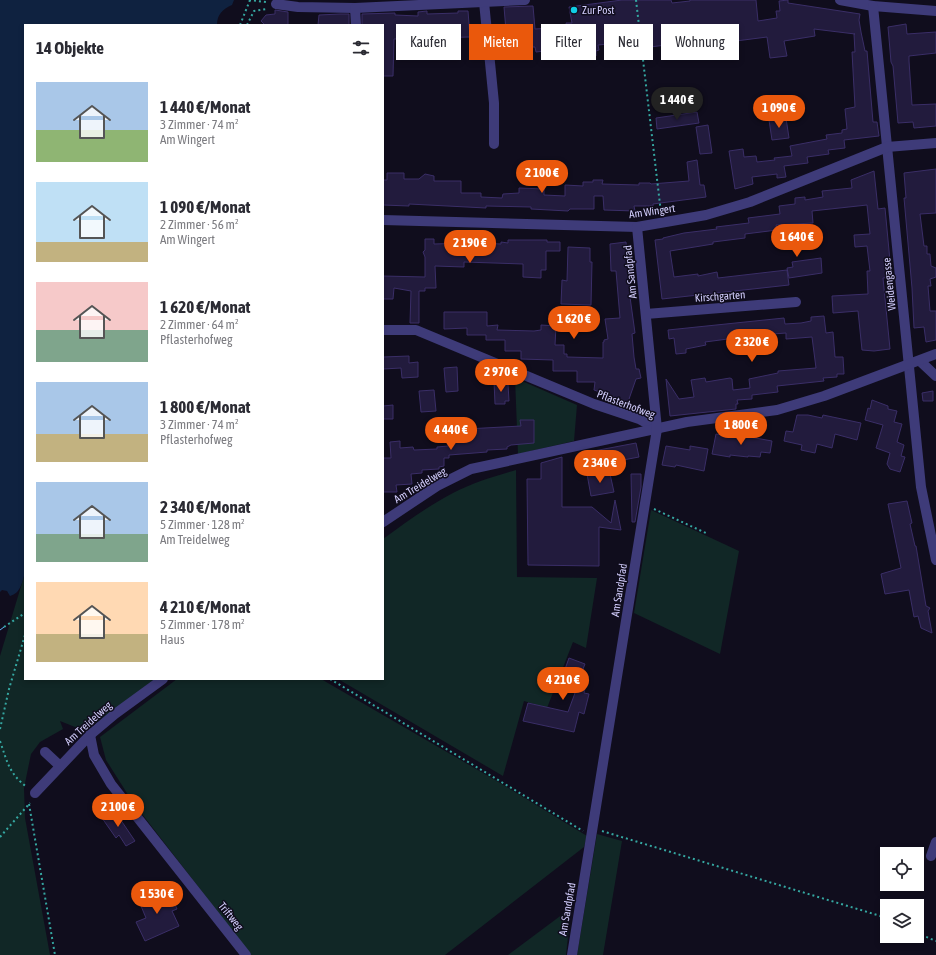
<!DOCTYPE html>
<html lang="de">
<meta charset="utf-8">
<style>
:root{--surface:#fff;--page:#f7f7f7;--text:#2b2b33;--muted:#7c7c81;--accent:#ea580c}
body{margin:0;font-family:"Asap Condensed",sans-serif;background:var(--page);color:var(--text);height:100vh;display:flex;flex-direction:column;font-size:15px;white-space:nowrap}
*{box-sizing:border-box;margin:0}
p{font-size:13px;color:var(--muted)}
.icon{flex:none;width:22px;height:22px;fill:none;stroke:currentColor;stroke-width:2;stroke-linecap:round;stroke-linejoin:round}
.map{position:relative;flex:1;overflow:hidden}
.panel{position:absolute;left:24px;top:24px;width:360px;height:656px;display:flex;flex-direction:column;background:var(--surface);border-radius:0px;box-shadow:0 2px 6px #0003}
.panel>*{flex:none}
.hud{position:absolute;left:396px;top:24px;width:380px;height:36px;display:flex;gap:8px}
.buttons{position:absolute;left:880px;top:847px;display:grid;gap:8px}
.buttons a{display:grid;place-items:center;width:44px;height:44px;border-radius:0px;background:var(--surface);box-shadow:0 2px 6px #0003;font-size:20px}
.price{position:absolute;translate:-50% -34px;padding:0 9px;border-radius:14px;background:var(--accent);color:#fff;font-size:13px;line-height:26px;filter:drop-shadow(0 1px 2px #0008)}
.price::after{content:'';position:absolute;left:50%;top:24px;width:12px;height:9px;margin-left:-6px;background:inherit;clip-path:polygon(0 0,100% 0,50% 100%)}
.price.current{background:#222;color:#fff}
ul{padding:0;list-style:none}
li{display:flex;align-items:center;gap:12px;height:100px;padding:0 12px}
li span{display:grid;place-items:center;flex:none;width:112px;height:80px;border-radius:0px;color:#555}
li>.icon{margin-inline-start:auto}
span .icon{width:48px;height:48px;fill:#fffc;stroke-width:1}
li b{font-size:17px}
h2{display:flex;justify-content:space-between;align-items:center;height:48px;padding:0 12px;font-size:17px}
.tag{padding:0 14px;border-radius:0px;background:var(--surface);box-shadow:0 2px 6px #0003;font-size:14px;line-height:36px}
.tag.current{background:var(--accent);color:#fff}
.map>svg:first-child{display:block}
.green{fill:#112726}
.water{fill:#0f2240}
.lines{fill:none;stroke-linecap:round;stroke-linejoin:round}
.ferry{stroke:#62b0f4;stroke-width:1;stroke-dasharray:5 4;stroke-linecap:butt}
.building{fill:#221b3d;stroke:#3a2e67}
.path{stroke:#35a7a1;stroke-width:2;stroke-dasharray:2 3;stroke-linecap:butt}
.minor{stroke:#3e3b79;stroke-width:10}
.poi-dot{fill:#10cee5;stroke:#100d1d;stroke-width:1.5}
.labels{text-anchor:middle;stroke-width:3;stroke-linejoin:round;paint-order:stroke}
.poi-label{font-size:11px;fill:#d2cdfc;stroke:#100d1d;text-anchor:start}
.street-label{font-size:11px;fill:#d2cdfc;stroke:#100d1d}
</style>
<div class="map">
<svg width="936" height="955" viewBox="0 0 936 955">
<rect width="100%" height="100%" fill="#100d1d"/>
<g class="green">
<polygon points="515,378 577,405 574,441 518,454"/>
<path d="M516 470 517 577 597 578 586 648 573 642 547 708 524 701 503 776 338 679H383V539C405 523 428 506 453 493 472 483 495 476 516 470Z"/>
<polygon points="651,510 739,551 720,654 634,613"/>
<polygon points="25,573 25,679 155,679 85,731 60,721 63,729 40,742 31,754 24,788 25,818 50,955 0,955 0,656"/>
<polygon points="177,679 321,679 502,784 587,836 584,847 445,955 251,955 132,801 106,760 100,737"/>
<polygon points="597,834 622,841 603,955 577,955"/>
<polygon points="571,908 566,955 508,955"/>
</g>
<path class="water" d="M0 0H234L232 5C223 9 217 14 217 25H25V573C22 582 21 593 10 596L7 591 2 590 0 592Z"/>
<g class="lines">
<polyline class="ferry" points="0,630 4,627"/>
</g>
<g class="building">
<polygon points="622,0 671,0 672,3 690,1 690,0 756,0 758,21 777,18 776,11 780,11 779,1 788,0 788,3 860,14 859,20 861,32 865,51 867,51 873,122 877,122 879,136 844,140 845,148 828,150 829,154 807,157 808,163 784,166 786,177 777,178 777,174 752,177 753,184 735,189 729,151 743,149 744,157 756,156 757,162 775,160 774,158 792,156 790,146 827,139 826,135 842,133 842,130 847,129 845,109 855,107 852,52 855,52 854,34 855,34 814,29 815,36 784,41 787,56 770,58 767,37 736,41 737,51 715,54 713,41 695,44 693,31 673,33 674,44 642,48 640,25 619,27 620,35 617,35 618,43 598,45 599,50 596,51 596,56 587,57 584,38 552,42 553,50 536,52 535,47 523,47 523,41 507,42 504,7 533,6 535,29 567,27 566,23 572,23 569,7"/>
<polygon points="275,10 288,12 288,25 265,25 261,21 266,15 275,14"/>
<polygon points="427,11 427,14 458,13 458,11 468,11 470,37 427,38 427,47 412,47 412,39 394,39 393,76 383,76 383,25 362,25 362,14 395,13 395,15 418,16 418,12"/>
<polygon points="340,14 349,14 349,25 318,25 319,15"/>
<polygon points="906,24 907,34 936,32 936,53 909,56 909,61 912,105 936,104 936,126 914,128 913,122 898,123 893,66 891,62 888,27"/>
<polygon points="697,112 699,123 657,129 656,118"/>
<polygon points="786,118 789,138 772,140 769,120"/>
<polygon points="708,125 712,153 700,154 696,127"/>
<polygon points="697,160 700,185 704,185 706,197 653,204 653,206 634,206 635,211 604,210 603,196 594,196 594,209 570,209 568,211 531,209 531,207 486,206 486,208 409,204 409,206 383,205 383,180 387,180 387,173 404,173 404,179 419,179 425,174 434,176 434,181 461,181 461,193 481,193 481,197 502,198 503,194 519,193 519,188 544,189 544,195 565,196 565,185 583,186 583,182 593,182 593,180 603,180 602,184 639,185 639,183 650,183 651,184 689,181 687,162"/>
<polygon points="936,169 936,213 920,214 924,246 927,246 927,254 930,254 931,266 936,268 936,277 930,279 931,286 928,286 930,311 936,311 936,340 926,342 924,327 914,328 912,288 904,198 906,198 904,173"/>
<polygon points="874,171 878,209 885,208 890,261 892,277 883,278 890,349 874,351 862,350 858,311 833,313 832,296 868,294 867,271 870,271 867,246 855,247 854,235 870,234 867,205 812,211 813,223 776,225 777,230 745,234 745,238 713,242 713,244 670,251 674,277 698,274 698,276 717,272 718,278 787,270 789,285 662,299 655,240 663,239 663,238 684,233 717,229 716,227 749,223 748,218 780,214 779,206 795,204 795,198 805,197 805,200 823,197 822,191 852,188 851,180"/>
<polygon points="425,239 434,239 434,244 468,243 468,240 478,240 478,243 501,244 501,242 508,243 508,240 547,240 547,242 560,242 560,251 546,251 546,270 541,270 541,278 523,277 523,264 464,262 464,267 435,266 436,288 425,288 425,291 419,291 419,323 410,323 411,291 394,288 393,299 383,299 383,276 425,277 425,257 423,252 425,250"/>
<polygon points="626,242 631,297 630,297 635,333 632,334 634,357 636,369 639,369 641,378 636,379 628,402 594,390 595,382 577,382 577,371 553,371 553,360 521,359 521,351 505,351 505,340 486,340 486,335 467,335 467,328 444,329 444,312 487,312 487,326 498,325 497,330 534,331 541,330 541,325 556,326 555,345 564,345 564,354 567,354 567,357 603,358 603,342 604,342 604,340 608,339 605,319 620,318 616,271 611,271 610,244"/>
<polygon points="568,247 590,248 590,262 592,262 591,305 561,304 562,280 567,281"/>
<polygon points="821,258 822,273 789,278 787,268 793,267 792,262"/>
<polygon points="824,316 826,333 833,332 835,357 843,357 844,374 837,374 837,377 823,378 824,381 777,386 778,392 752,395 752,399 737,400 738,404 736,404 736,409 670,416 666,379 679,399 694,397 691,380 705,378 706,382 730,378 732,379 733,390 750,388 749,379 778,373 778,371 816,368 812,337 786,339 786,333 759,335 759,337 743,339 743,337 705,342 706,345 686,349 686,353 676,354 674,338 669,339 668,330 784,318 785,324 801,323 811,321 811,317"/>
<polygon points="409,356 409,363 418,362 418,377 402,378 401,368 383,369 383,357"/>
<polygon points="457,367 458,391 446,392 444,368"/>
<polygon points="494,381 504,381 504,384 508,384 509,401 505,401 505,404 495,404"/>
<polygon points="434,390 436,411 421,412 419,391"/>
<polygon points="933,391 933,401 923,401 922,393"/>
<polygon points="872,400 888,406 888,409 897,411 894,422 902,424 897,442 904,445 901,456 905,457 900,472 890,469 887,464 890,453 876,448 883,425 865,420 868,408 870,409"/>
<polygon points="393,405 393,419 383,419 383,406"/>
<polygon points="797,415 808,415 822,418 823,415 861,423 857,440 835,434 832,448 817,444 815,453 801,450 802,445 784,441 786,431 793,432"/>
<polygon points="520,420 534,420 534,443 511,445 507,447 507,449 487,450 487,452 449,455 449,458 444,458 444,466 439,467 439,469 422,470 422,473 411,474 412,484 396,485 397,492 383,492 383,458 391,458 390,442 400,441 400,448 413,447 414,450 437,449 437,447 448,446 448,430 521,426"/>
<polygon points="716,434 738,438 739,435 772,441 770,453 761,452 760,457 748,456 748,457 730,455 730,457 712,454"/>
<polygon points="636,443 639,457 586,467 583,453"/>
<polygon points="666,446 690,450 690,446 708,449 704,471 676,465 675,467 662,465"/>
<polygon points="562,457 562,507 592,507 611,523 615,500 621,530 599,527 599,566 528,565 527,479 541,479 541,463"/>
<polygon points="587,474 610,474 614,492 591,496"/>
<polygon points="631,474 641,474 641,487 635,522 632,522"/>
<polygon points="907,501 912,523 910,524 915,546 916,546 926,606 930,608 928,611 932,633 921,628 918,616 914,617 909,590 885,594 881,574 901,568 888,504"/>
<polygon points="569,658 585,664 581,674 588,676 584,693 589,694 584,714 579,712 574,732 523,721 528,703 568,712 575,693 559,686"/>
<polygon points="114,810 135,841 126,846 119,835 116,838 102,818"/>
<polygon points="161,891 162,894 169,891 177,909 172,911 179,926 145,941 136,922 146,918 139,901"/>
</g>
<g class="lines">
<g class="path">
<polyline points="249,0 266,2"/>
<polyline points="636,0 661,213"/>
<polyline points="240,25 250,0"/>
<polyline points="247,25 254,11 267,9"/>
<polyline points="654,509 708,534"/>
<polyline points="4,627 25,613"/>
<polyline points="330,679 583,831"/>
<polyline points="0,729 9,689 25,635"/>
<path d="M0 741C7 761 9 774 27 787"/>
<polyline points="29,804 55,955"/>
<polyline points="602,831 887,918"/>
<polyline points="0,837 30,803"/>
<polyline points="917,933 936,941"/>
</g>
<g class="minor">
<polyline points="840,0 873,6 936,11"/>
<polyline points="484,2 494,103 494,144"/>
<polyline points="276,4 298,7 355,8 525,0"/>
<polyline points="873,6 921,487 936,560"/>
<polyline points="355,8 356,25"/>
<polyline points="383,220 637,227 706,215 750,202 887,147 936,143"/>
<polyline points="646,314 796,302"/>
<polyline points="383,330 416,330 594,404 639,419 657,429"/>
<polyline points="920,361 936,376"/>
<polyline points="383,522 437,486 471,469 687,422 777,410 824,396 936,354"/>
<polyline points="90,735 94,755 111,784 246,955"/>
<polyline points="45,752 60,766"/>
<polyline points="35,793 90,735 115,714 163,679"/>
<polyline points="931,856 936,842"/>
<polyline points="572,955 657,429 637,227"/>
</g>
</g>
<circle class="poi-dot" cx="574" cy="10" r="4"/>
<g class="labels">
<g class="poi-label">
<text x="582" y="14">Zur Post</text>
</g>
<g class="street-label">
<text transform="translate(652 211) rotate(-8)" y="4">Am Wingert</text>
<text transform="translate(630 272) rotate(-96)" y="4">Am Sandpfad</text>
<text transform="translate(889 284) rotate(-96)" y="4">Weidengasse</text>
<text transform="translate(720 296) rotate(-4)" y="4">Kirschgarten</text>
<text transform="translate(626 404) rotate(21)" y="4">Pflasterhofweg</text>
<text transform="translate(420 485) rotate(-31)" y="4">Am Treidelweg</text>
<text transform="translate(619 590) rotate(-81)" y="4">Am Sandpfad</text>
<text transform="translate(88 723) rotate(-42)" y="4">Am Treidelweg</text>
<text transform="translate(567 909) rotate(-80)" y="4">Am Sandpfad</text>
<text transform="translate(231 916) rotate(51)" y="4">Triftweg</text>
</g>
</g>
</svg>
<div class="buttons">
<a><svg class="icon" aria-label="locate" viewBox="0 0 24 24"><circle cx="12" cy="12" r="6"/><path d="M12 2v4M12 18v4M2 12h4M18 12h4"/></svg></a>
<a><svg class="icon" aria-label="layers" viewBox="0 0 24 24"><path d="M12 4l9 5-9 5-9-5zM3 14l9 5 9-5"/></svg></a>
</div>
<b class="price current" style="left:677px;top:121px">1 440 €</b>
<b class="price" style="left:779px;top:129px">1 090 €</b>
<b class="price" style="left:542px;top:194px">2 100 €</b>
<b class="price" style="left:797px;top:258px">1 640 €</b>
<b class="price" style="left:470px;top:264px">2 190 €</b>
<b class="price" style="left:574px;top:340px">1 620 €</b>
<b class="price" style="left:752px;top:363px">2 320 €</b>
<b class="price" style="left:501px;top:393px">2 970 €</b>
<b class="price" style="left:741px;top:446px">1 800 €</b>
<b class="price" style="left:451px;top:451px">4 440 €</b>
<b class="price" style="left:600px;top:484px">2 340 €</b>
<b class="price" style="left:563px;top:701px">4 210 €</b>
<b class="price" style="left:118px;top:828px">2 100 €</b>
<b class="price" style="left:157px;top:915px">1 530 €</b>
<div class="hud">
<a class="tag">Kaufen</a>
<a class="tag current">Mieten</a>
<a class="tag">Filter</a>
<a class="tag">Neu</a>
<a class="tag">Wohnung</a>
</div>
<section class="panel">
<h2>14 Objekte<svg class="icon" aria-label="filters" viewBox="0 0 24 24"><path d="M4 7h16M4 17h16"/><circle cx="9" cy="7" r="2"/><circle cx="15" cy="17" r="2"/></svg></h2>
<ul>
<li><span style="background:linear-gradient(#a9c7e8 60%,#8fb573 0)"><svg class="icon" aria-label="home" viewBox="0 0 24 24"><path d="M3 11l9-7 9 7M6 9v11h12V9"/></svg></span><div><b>1 440 €/Monat</b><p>3 Zimmer · 74 m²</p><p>Am Wingert</p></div></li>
<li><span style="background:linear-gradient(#bfe0f5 75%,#c2b280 0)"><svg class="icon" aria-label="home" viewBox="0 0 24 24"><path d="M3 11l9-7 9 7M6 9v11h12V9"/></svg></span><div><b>1 090 €/Monat</b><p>2 Zimmer · 56 m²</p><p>Am Wingert</p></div></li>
<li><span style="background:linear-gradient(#f6c9c9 60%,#7fa58c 0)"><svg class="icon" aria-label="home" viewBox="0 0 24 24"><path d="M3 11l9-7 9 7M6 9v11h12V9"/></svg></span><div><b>1 620 €/Monat</b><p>2 Zimmer · 64 m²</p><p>Pflasterhofweg</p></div></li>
<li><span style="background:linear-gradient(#a9c7e8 65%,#c2b280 0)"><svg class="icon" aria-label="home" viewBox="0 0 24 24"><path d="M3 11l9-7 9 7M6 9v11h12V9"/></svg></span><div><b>1 800 €/Monat</b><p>3 Zimmer · 74 m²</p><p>Pflasterhofweg</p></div></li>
<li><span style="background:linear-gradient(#a9c7e8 65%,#7fa58c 0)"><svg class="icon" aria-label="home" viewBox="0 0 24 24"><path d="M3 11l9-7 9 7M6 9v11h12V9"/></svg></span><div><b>2 340 €/Monat</b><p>5 Zimmer · 128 m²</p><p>Am Treidelweg</p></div></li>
<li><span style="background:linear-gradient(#ffd9b3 65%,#c2b280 0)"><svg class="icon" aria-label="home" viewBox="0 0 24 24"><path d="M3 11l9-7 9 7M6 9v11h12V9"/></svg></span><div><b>4 210 €/Monat</b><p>5 Zimmer · 178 m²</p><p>Haus</p></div></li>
</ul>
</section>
</div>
